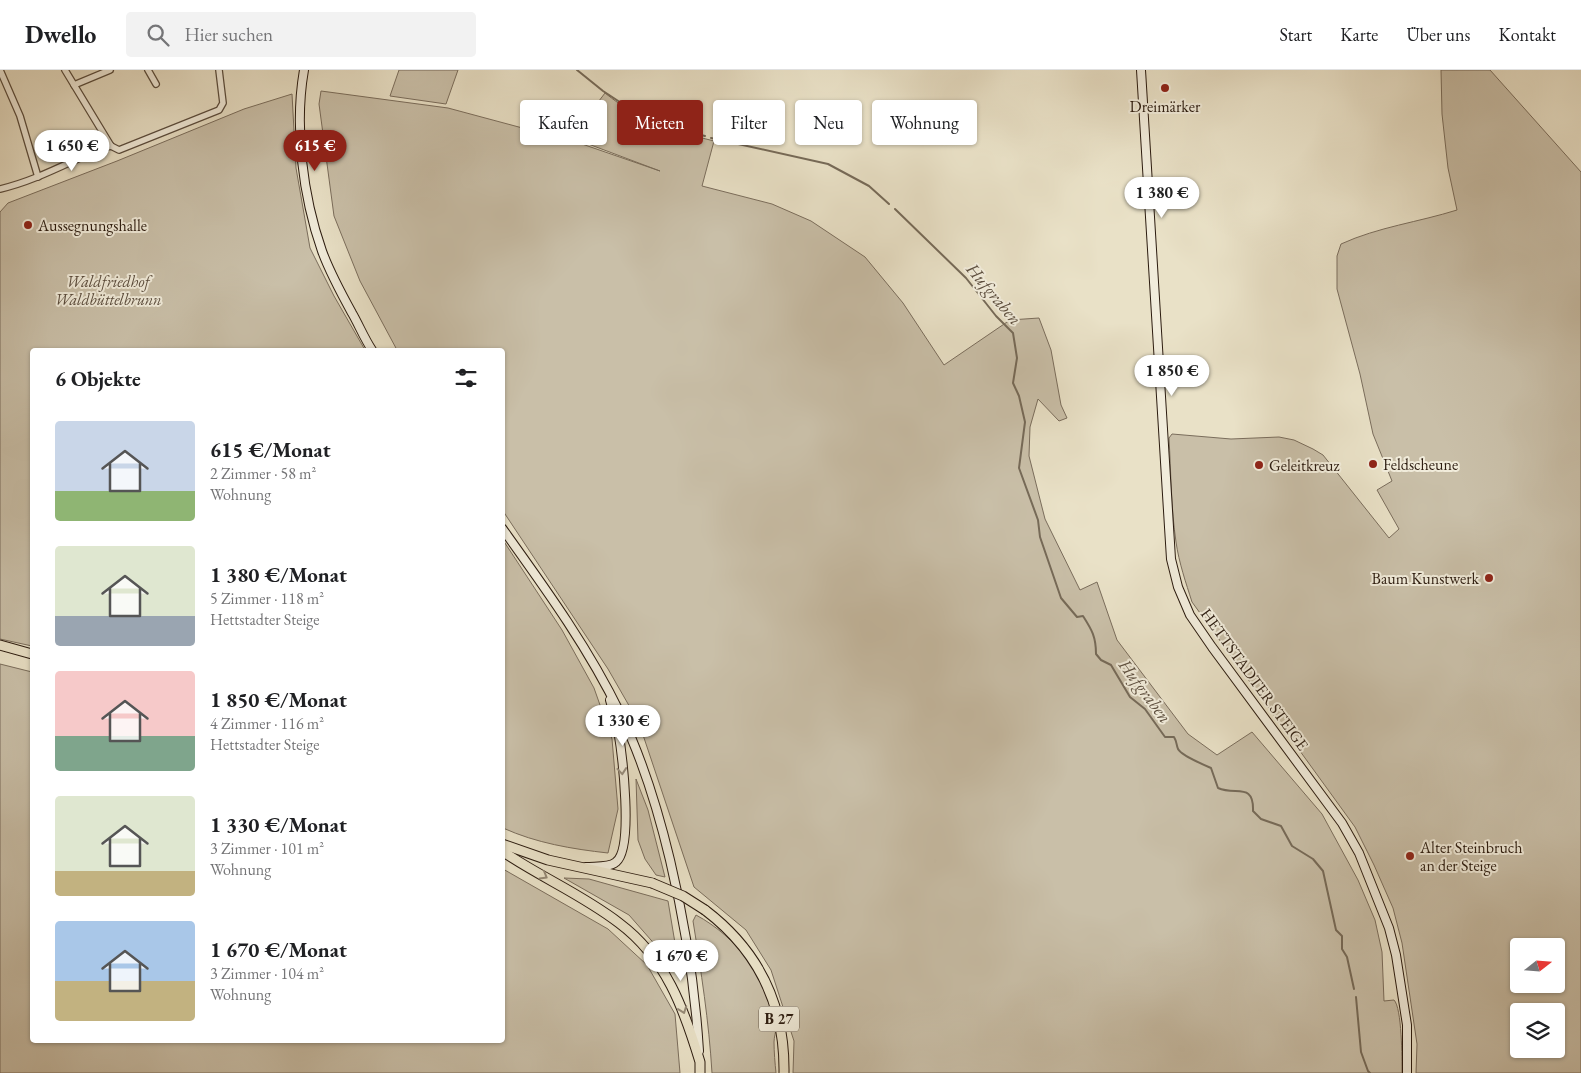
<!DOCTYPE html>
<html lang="de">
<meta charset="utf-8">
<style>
:root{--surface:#fff;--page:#f2f2f2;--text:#202124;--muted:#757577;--line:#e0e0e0;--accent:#8f2418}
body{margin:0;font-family:"EB Garamond",serif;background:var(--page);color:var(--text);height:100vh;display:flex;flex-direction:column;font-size:19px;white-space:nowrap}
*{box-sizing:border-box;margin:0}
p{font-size:16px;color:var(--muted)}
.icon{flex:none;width:28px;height:28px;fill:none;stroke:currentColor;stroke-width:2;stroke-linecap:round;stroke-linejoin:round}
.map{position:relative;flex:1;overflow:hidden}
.side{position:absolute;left:30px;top:278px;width:475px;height:695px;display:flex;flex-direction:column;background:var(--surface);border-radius:5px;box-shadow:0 1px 4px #0004}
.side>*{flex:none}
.banner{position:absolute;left:520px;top:30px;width:475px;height:45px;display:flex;gap:10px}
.needle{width:32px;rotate:73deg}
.buttons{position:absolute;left:1510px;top:868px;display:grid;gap:10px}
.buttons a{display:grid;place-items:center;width:55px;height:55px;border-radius:5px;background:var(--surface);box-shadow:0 1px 4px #0004;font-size:25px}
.price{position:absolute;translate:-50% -42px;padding:0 11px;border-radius:18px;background:#fff;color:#222;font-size:16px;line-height:32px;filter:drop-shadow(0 1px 2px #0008)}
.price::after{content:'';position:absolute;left:50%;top:30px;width:15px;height:11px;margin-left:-8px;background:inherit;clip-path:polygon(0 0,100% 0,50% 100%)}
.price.current{background:var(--accent);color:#fff}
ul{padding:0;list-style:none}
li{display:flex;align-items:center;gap:15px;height:125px;padding:0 25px}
li span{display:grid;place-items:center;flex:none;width:140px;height:100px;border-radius:5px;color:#555}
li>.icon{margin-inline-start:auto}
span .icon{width:60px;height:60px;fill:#fffc;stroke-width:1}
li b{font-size:21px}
h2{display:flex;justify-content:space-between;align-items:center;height:60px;padding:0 25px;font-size:21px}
.pill{padding:0 18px;border-radius:5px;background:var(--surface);box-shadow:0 1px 4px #0004;font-size:18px;line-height:45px}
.pill.current{background:var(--accent);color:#fff}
header{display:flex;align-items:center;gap:30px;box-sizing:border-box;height:70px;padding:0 25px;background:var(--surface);border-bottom:1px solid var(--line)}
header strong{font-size:24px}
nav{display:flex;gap:28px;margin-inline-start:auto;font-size:18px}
.search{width:350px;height:45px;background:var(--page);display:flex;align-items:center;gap:12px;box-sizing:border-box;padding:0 18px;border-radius:5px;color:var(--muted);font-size:19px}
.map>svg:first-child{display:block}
.green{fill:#c9bfa8;stroke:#7a6d5c;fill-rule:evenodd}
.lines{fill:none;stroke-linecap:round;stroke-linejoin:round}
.stream{stroke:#766a58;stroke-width:2}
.street-casing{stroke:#5a4c3d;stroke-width:8}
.secondary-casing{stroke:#2b1b0f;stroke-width:10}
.primary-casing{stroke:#2b1b0f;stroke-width:11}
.street{stroke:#f1ecdb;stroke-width:5.5}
.secondary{stroke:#f1ecdb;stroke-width:8}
.primary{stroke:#e9e1c7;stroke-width:9}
.primary-bridge-casing{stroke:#2b1b0f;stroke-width:11;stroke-linecap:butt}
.primary-bridge{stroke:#e9e1c7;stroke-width:9}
.oneway{stroke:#988e7f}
.oneway2{stroke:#948874}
.poi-dot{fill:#8f2418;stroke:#f1ecdb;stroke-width:2}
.labels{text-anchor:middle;stroke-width:4;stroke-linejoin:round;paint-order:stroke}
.shield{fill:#f1ecdb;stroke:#665a4c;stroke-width:1}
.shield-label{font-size:15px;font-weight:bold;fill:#2b1b0f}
.poi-label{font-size:16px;fill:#2b1b0f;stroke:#f1ecdb;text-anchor:start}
.park-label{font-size:16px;font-style:italic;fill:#5a4c3d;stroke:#f1ecdb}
.street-label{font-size:16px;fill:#2b1b0f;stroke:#f1ecdb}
.water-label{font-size:18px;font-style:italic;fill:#5d4f3f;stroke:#f1ecdb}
</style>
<header>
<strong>Dwello</strong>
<div class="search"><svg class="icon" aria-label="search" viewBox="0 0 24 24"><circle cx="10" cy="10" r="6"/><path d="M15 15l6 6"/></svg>Hier suchen</div>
<nav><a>Start</a><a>Karte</a><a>Über uns</a><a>Kontakt</a></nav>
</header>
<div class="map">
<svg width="1581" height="1003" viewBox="0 0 1581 1003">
<rect width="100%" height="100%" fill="#e9e1c7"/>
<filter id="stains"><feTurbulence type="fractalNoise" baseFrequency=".004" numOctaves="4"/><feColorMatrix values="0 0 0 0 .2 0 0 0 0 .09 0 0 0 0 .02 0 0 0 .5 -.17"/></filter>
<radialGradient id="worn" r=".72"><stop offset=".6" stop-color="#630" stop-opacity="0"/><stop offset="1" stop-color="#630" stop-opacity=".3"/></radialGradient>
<g class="green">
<polygon points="399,0 458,0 446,34 390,26"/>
<path d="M1441 0H1490L1581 102V1003H1416L1417 974 1402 873 1393 838 1374 795 1355 757 1192 532C1186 513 1179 493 1176 472 1171 438 1171 402 1169 368L1172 364 1231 369 1279 367 1294 370 1313 379 1323 385 1389 468 1399 459 1377 420 1392 411 1373 364 1360 304 1337 219V186L1341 174C1378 157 1419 152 1457 140L1448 98 1442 44ZM1519 876H1556V914H1519ZM1519 941H1556V979H1519Z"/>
<path d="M321 21 448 38 582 74 660 101 583 72 570 69 605 23C641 52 670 60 714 71L702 116 772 134 811 151 865 187 903 233 944 295 1010 250 1039 248 1051 280 1061 335 1067 348 1059 351 1038 329 1030 357 1029 386 1045 449 1080 520 1097 512 1117 570 1188 664 1217 685 1252 662 1322 744 1358 810 1375 850 1382 882 1384 931 1394 930C1402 938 1402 989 1402 1003H793L794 971 771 900 746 860 694 817 639 653 608 599 503 441 502 280H397L360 211 334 146 319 34Z"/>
<polygon points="292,24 296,98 310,178 334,226 365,280 32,280 32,576 0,569 0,142 8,133 117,91 244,39"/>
<path d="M503 470 562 560 594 618 612 669 618 739 608 783C572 779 536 773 503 758Z"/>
<polygon points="0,594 32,602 32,970 502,970 503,799 608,859 647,895 675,944 680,1003 0,1003"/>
<polygon points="636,709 648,740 665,807 656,805 645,789 638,770"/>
<polygon points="564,808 589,809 668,831 680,903 629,845"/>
<path d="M696 845C737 867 769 909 776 957 776 962 774 967 774 972 774 982 775 993 776 1003H712C709 952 701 901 693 851Z"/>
</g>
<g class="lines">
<g class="stream">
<polyline points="577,0 603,21 635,42 669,57 705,66"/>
<polyline points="711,68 828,94 869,116 889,134"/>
<path d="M895 139 966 208 996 246 1013 263 1017 288 1013 313 1019 326 1025 352 1019 398 1038 450 1040 467 1061 528 1077 547 1083 546C1092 560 1096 567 1096 584L1101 590 1111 595 1130 627 1145 639 1165 667H1174C1177 672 1176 674 1178 679 1181 685 1204 695 1211 698L1218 718C1236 726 1254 712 1253 741L1261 749 1281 756 1292 776 1313 789 1323 801 1336 860 1342 866V879L1347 887 1354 919"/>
<polyline points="1356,927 1361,982 1368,1001 1370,1003"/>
</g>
<g class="street-casing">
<g id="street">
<polyline points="0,0 20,46 38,107"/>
<polyline points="65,0 111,76"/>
<polyline points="148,0 156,14"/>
<polyline points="74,15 110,0"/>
<polyline points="111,76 119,80 219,40 223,33 219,0"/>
<path d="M0 119C35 111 67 93 100 79L111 76"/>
</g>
</g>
<g class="secondary-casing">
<g id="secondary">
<path d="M304 0C294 57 303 127 322 181 330 203 341 223 352 243 359 255 364 268 372 280"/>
<polyline points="1141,0 1169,457 1171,489 1178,517 1190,545 1212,577 1342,753 1359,783 1389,858 1396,885 1407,955 1407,1003"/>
<path d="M502 458C545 518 588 577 620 643 643 690 658 740 670 790 685 853 695 916 699 981"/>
<path d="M586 797C595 796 609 798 616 792 634 778 622 683 618 660 616 650 613 640 610 630"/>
</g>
</g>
<g class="primary-casing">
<g id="primary">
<polyline points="0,575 32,584"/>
<polyline points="502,774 548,790 652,813"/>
<path d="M502 781C540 807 583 825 619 853 666 888 684 939 700 992V1003"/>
<path d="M705 840C759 881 785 936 784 1003"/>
</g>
</g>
<use href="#street" class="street"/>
<use href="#secondary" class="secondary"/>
<use href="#primary" class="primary"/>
<g class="primary-bridge-casing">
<polyline id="primary-bridge" points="652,813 683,826 705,840"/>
</g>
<use href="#primary-bridge" class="primary-bridge"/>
</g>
<defs><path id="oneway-chevron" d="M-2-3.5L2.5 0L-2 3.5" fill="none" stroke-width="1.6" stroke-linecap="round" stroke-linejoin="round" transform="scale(1.25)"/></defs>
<use class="oneway" href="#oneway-chevron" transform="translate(622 701) rotate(85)"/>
<g class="oneway2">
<use href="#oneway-chevron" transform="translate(544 806) rotate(30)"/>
<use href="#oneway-chevron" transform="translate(683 940) rotate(70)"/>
</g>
<g class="poi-dot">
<circle cx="1165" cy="18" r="5"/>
<circle cx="28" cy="155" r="5"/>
<circle cx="1373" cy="394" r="5"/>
<circle cx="1259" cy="395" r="5"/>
<circle cx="1489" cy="508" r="5"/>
<circle cx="1410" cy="786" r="5"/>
</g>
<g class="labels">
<rect class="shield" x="759" y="936.5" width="40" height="25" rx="4"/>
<g class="shield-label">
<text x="779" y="954">B 27</text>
</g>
<g class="poi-label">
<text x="1165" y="42" text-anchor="middle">Dreimärker</text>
<text x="38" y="161">Aussegnungshalle</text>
<text x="1383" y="400">Feldscheune</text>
<text x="1269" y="401">Geleitkreuz</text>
<text x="1479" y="514" text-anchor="end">Baum Kunstwerk</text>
<text x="1420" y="783">Alter Steinbruch<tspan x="1420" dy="18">an der Steige</tspan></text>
</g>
<g class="park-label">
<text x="108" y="217">Waldfriedhof<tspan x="108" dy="18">Waldbüttelbrunn</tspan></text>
</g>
<g class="street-label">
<text transform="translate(1255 609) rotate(54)" y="6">HETTSTADTER STEIGE</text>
</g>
<g class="water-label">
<text transform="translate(994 224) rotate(50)" y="6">Hufgraben</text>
<text transform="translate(1145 621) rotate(53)" y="6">Hufgraben</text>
</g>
</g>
<rect width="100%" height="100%" filter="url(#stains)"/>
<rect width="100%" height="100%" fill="url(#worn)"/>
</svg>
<div class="buttons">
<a><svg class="needle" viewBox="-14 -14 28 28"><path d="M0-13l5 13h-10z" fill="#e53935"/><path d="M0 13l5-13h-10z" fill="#757577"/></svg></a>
<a><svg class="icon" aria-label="layers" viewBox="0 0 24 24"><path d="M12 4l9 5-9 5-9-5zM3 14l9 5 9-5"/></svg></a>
</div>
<b class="price" style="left:72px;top:102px">1 650 €</b>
<b class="price current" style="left:315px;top:102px">615 €</b>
<b class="price" style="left:1162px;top:149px">1 380 €</b>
<b class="price" style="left:1172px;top:327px">1 850 €</b>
<b class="price" style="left:623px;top:677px">1 330 €</b>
<b class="price" style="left:681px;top:912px">1 670 €</b>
<div class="banner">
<a class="pill">Kaufen</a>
<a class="pill current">Mieten</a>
<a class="pill">Filter</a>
<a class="pill">Neu</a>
<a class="pill">Wohnung</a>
</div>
<section class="side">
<h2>6 Objekte<svg class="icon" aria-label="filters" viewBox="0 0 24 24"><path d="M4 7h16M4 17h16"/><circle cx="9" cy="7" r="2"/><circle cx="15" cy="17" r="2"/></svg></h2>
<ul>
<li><span style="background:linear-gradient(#c9d6e8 70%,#8fb573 0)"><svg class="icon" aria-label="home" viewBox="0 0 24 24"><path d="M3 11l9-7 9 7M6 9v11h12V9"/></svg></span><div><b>615 €/Monat</b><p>2 Zimmer · 58 m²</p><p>Wohnung</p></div></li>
<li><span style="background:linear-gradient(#dfe7d0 70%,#9aa5b1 0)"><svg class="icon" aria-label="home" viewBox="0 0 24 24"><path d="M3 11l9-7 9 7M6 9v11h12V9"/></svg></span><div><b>1 380 €/Monat</b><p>5 Zimmer · 118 m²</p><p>Hettstadter Steige</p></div></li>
<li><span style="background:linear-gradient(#f6c9c9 65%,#7fa58c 0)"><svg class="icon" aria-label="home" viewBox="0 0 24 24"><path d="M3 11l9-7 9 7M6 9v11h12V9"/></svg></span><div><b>1 850 €/Monat</b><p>4 Zimmer · 116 m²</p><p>Hettstadter Steige</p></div></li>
<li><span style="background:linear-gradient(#dfe7d0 75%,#c2b280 0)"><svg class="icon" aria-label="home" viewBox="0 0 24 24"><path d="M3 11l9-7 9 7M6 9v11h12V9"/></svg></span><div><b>1 330 €/Monat</b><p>3 Zimmer · 101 m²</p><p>Wohnung</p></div></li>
<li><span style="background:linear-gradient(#a9c7e8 60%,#c2b280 0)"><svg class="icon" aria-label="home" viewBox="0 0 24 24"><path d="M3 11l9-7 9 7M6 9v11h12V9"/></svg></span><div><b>1 670 €/Monat</b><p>3 Zimmer · 104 m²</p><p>Wohnung</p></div></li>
</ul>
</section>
</div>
